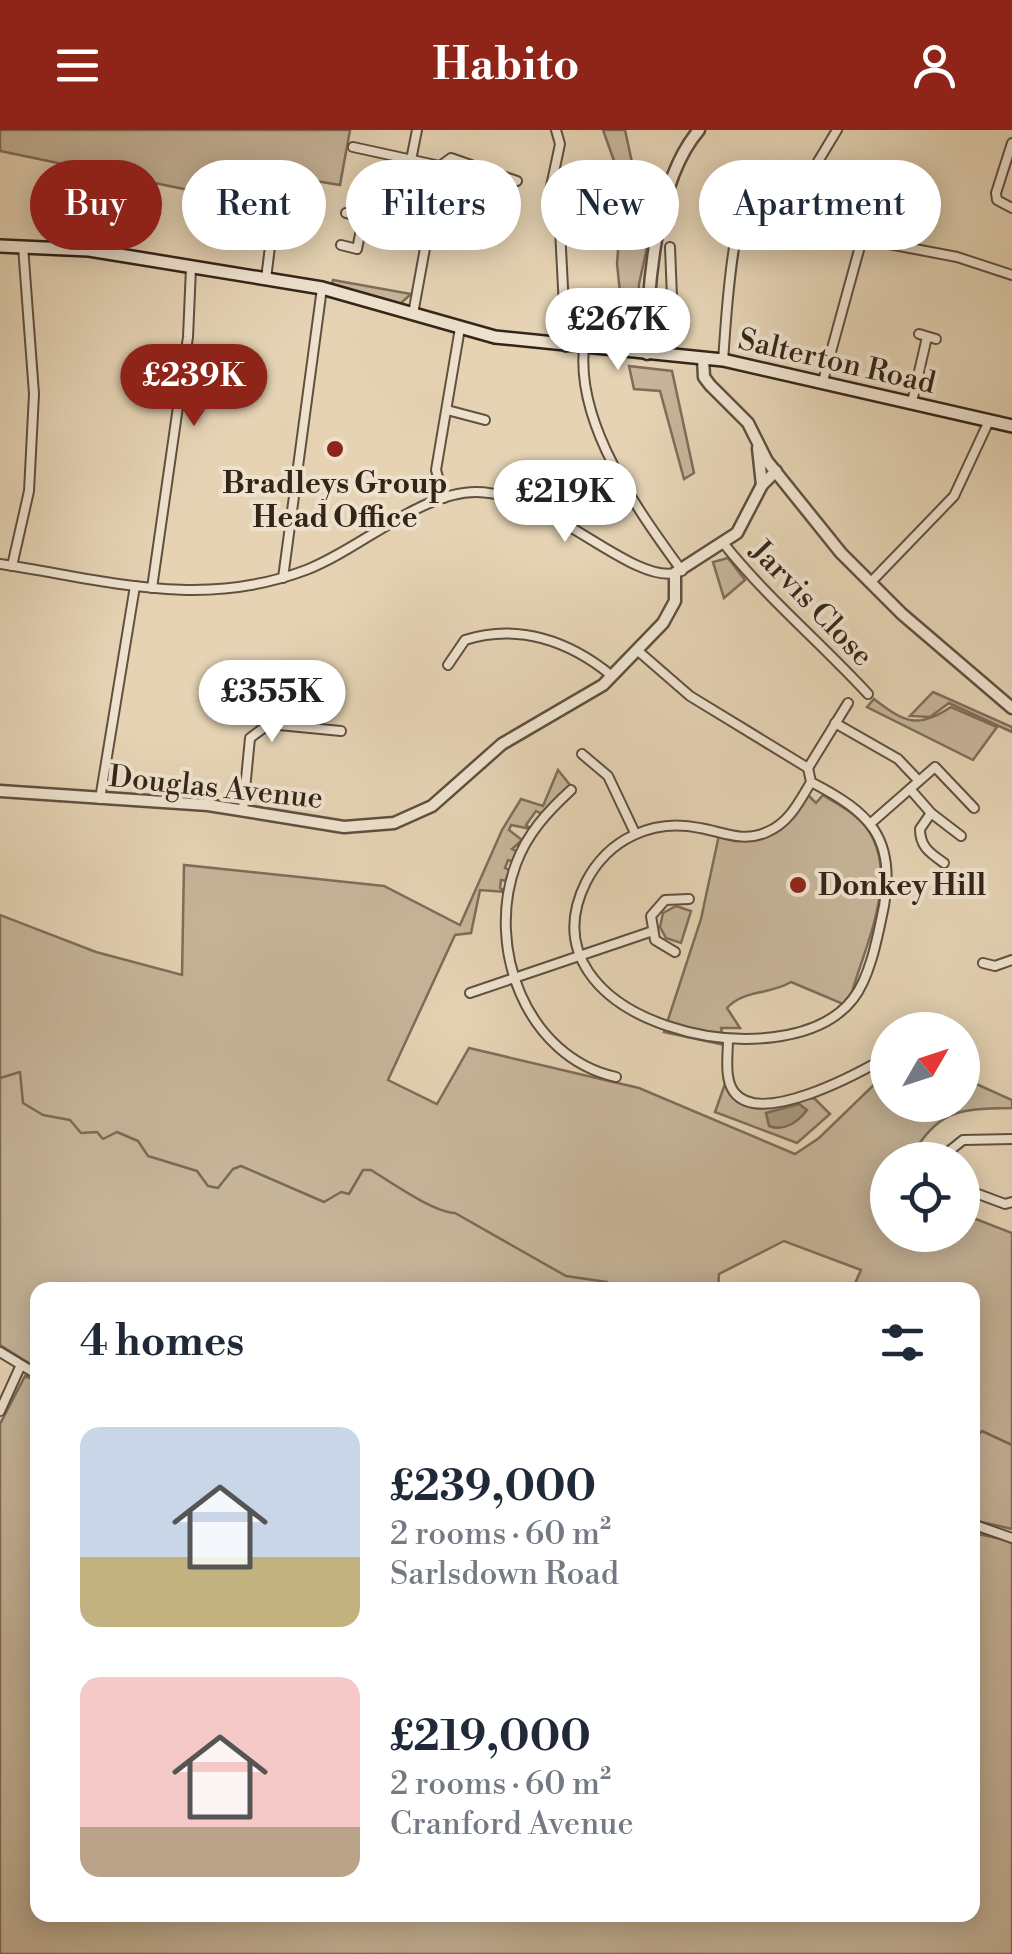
<!DOCTYPE html>
<meta charset="utf-8">
<style>
:root{--surface:#fff;--page:#f2f2f3;--text:#1f2937;--muted:#747a83;--accent:#8f2418}
body{margin:0;font-family:"Libre Bodoni",serif;background:var(--page);color:var(--text);height:100vh;display:flex;flex-direction:column;font-size:38px;white-space:nowrap}
*{box-sizing:border-box;margin:0}
p{font-size:32px;color:var(--muted)}
.icon{flex:none;width:55px;height:55px;fill:none;stroke:currentColor;stroke-width:2;stroke-linecap:round;stroke-linejoin:round}
.map{position:relative;flex:1;overflow:hidden}
.details{position:absolute;left:30px;top:1152px;width:950px;height:640px;display:flex;flex-direction:column;background:var(--surface);border-radius:20px;box-shadow:0 5px 25px #0003}
.details>*{flex:none}
.banner{position:absolute;left:30px;top:30px;width:952px;height:90px;display:flex;gap:20px}
.needle{width:65px;rotate:51deg}
.fabs{position:absolute;left:870px;top:882px;display:grid;gap:20px}
.fabs a{display:grid;place-items:center;width:110px;height:110px;border-radius:50%;background:var(--surface);box-shadow:0 5px 25px #0003;font-size:50px}
.price{position:absolute;translate:-50% -85px;padding:0 22px;border-radius:35px;background:#fff;color:#222;font-size:32px;line-height:65px;filter:drop-shadow(0 2px 5px #0008)}
.price::after{content:'';position:absolute;left:50%;top:60px;width:30px;height:22px;margin-left:-15px;background:inherit;clip-path:polygon(0 0,100% 0,50% 100%)}
.price.current{background:var(--accent);color:#fff}
ul{padding:0;list-style:none}
li{display:flex;align-items:center;gap:30px;height:250px;padding:0 50px}
li span{display:grid;place-items:center;flex:none;width:280px;height:200px;border-radius:20px;color:#555}
li>.icon{margin-inline-start:auto}
span .icon{width:120px;height:120px;fill:#fffc;stroke-width:1}
li b{font-size:42px}
h2{display:flex;justify-content:space-between;align-items:center;height:120px;padding:0 50px;font-size:42px}
.tag{padding:0 35px;border-radius:45px;background:var(--surface);box-shadow:0 5px 25px #0003;font-size:35px;line-height:90px}
.tag.current{background:var(--accent);color:#fff}
header{display:flex;justify-content:space-between;align-items:center;height:130px;padding:0 50px;background:var(--accent);color:#fff;font-size:45px;font-weight:700}
.map>svg:first-child{display:block}
.green{fill:#c7b59a;stroke:#7e6d5a;stroke-width:2.5}
.water{fill:#a9987f;stroke:#7a6a56;stroke-width:2.5}
.lines{fill:none;stroke-linecap:round;stroke-linejoin:round}
.stream{stroke:#7a6a56;stroke-width:2.5}
.minor-casing{stroke:#605040;stroke-width:12}
.tertiary-casing{stroke:#605040;stroke-width:15}
.secondary-casing{stroke:#342519;stroke-width:16}
.minor{stroke:#eee2ce;stroke-width:8}
.tertiary{stroke:#eee2ce;stroke-width:10}
.secondary{stroke:#eee2ce;stroke-width:11}
.poi-dot{fill:#8f2418;stroke:#eee2ce;stroke-width:4}
.labels{text-anchor:middle;stroke-width:8;stroke-linejoin:round;paint-order:stroke}
.street-label{font-size:30px;fill:#342519;stroke:#eee2ce}
.poi-label{font-size:30px;font-weight:bold;fill:#342519;stroke:#eee2ce}
</style>
<header><svg class="icon" aria-label="menu" viewBox="0 0 24 24"><path d="M4 6h16M4 12h16M4 18h16"/></svg>Habito<svg class="icon" aria-label="person" viewBox="0 0 24 24"><circle cx="12" cy="8" r="4"/><path d="M4 21q1-7 8-7t8 7"/></svg></header>
<div class="map">
<svg width="1012" height="1824" viewBox="0 0 1012 1824">
<rect width="100%" height="100%" fill="#e5d3b4"/>
<filter id="stains"><feTurbulence type="fractalNoise" baseFrequency=".002" numOctaves="4"/><feColorMatrix values="0 0 0 0 .2 0 0 0 0 .09 0 0 0 0 .02 0 0 0 .5 -.17"/></filter>
<radialGradient id="worn" r=".72"><stop offset=".6" stop-color="#630" stop-opacity="0"/><stop offset="1" stop-color="#630" stop-opacity=".3"/></radialGradient>
<g class="green">
<polygon points="0,0 350,0 340,55 250,40 208,41 203,63 0,21"/>
<polygon points="603,0 625,0 641,74 654,86 639,154 637,200 625,209 617,134 623,56"/>
<polygon points="333,150 411,164 400,174 332,154"/>
<polygon points="629,236 672,241 694,343 684,349 660,261 634,259"/>
<polygon points="728,428 745,450 724,468 713,432"/>
<polygon points="933,562 1012,597 1012,602 949,573 930,587 910,586"/>
<path d="M874 569C905 593 918 599 951 577L997 597 973 630 867 577Z"/>
<path d="M558 640 570 655 542 684 536 681 526 695 531 699 511 695 509 700 522 710 512 719 518 722 514 732 508 730 505 738 511 741 508 751 501 750 500 758 506 762 480 760 471 803 455 805 388 950 437 974 469 918 639 958 795 1024 819 1008 887 942 888 975H962L963 948 1012 970V978C954 979 940 980 908 1030H888V1105H962L963 1084 1012 1103V1399L973 1390 972 1160H852L861 1140 784 1111 719 1144 718 1160H38L37 1238 0 1215V785L96 822 182 845 184 735 384 756 460 795 502 700 521 669 543 676Z"/>
<path d="M808 665 816 673 823 665C838 675 856 683 866 697 901 744 866 813 852 862L843 874 791 852C770 865 744 859 727 878L740 898H721L724 915 664 902 701 789 719 705C761 718 785 702 808 665Z"/>
<polygon points="676,776 691,781 681,813 666,808 660,797 663,783"/>
<polygon points="726,951 739,971 754,975 807,967 815,969 830,984 797,1013 715,982"/>
<polygon points="25,1246 37,1251 38,1785 972,1785 973,1403 1012,1411 1012,1824 0,1824 0,1294"/>
</g>
<path class="water" d="M799 974 807 980C798 992 784 1002 769 996L766 983Z"/>
<g class="lines">
<g class="stream">
<path d="M0 948 20 942 23 973 43 985 70 990 81 1003 97 1002 103 1009 117 1002 138 1011 148 1026 197 1041 208 1056 218 1058 233 1039 241 1036 324 1072 341 1062 349 1064 363 1040H371C392 1053 433 1082 455 1083L566 1146 607 1152 613 1159 625 1155 636 1160"/>
<polyline points="972,1312 982,1301 1012,1315"/>
</g>
<g class="minor-casing">
<g id="minor">
<polyline points="556,0 560,14 550,61 560,99 566,217"/>
<polyline points="1012,13 996,63 997,70 1012,78"/>
<polyline points="353,17 440,36"/>
<polyline points="411,30 417,0"/>
<polyline points="440,36 451,28 517,51"/>
<polyline points="224,74 274,84 266,149"/>
<polyline points="346,83 428,105"/>
<polyline points="341,115 357,119 363,90"/>
<polyline points="670,117 673,193"/>
<polyline points="413,184 440,36"/>
<polyline points="919,204 936,209"/>
<path d="M584 218C576 295 639 382 682 441"/>
<path d="M723 230C726 198 731 54 764 47L802 58 837 0"/>
<polyline points="823,251 862,109 957,127 1012,145"/>
<polyline points="912,272 927,207"/>
<polyline points="447,280 485,290"/>
<polyline points="444,368 436,340 460,198"/>
<path d="M724 414C768 469 820 512 868 564"/>
<path d="M0 434C107 450 200 480 306 440 359 420 420 362 476 362 548 362 630 453 675 443"/>
<polyline points="12,436 29,361 34,264 23,116"/>
<polyline points="283,448 322,158"/>
<polyline points="871,452 954,366 989,291"/>
<polyline points="152,458 188,207 191,138"/>
<polyline points="637,520 690,566 808,638"/>
<path d="M448 535 465 510C518 493 570 511 612 546"/>
<polyline points="835,593 898,629 918,650"/>
<polyline points="582,624 608,646 635,703"/>
<path d="M808 638 811 652C869 682 896 707 884 776 878 804 871 846 853 869 785 956 516 893 586 752 608 709 653 688 700 698 723 702 743 713 767 702 789 693 799 672 811 652"/>
<polyline points="808,638 848,573"/>
<polyline points="910,659 931,683 961,706"/>
<path d="M571 660C547 682 527 704 516 734 485 817 526 927 616 947"/>
<polyline points="100,669 135,456"/>
<polyline points="243,680 250,608 269,594 341,601"/>
<path d="M931 683 920 699C920 717 930 723 944 733"/>
<polyline points="871,693 935,637 974,678"/>
<polyline points="675,822 655,810 651,786 665,770 689,769"/>
<polyline points="983,833 995,836 1012,830"/>
<polyline points="470,863 650,802"/>
<path d="M728 909C728 925 724 949 734 962 760 997 857 944 885 928"/>
<polyline points="938,1030 963,1010 1012,1009"/>
<polyline points="962,1058 1005,1074 1012,1072"/>
<polyline points="0,1222 38,1245"/>
<polyline points="0,1281 20,1237"/>
<polyline points="972,1394 1012,1408"/>
</g>
</g>
<g class="tertiary-casing">
<g id="tertiary">
<path d="M647 224C647 160 655 51 699 0"/>
<polyline points="703,228 704,247 710,255 748,293 767,331 841,423 902,484 1012,578"/>
<polyline points="758,318 762,355"/>
<polyline points="0,661 208,675 344,697 394,693 432,676 502,614 603,555 663,493 675,471 675,443 737,403 762,355 776,341"/>
</g>
</g>
<g class="secondary-casing">
<polyline id="secondary" points="0,116 89,120 322,158 495,207 723,230 1012,296"/>
</g>
<use href="#minor" class="minor"/>
<use href="#tertiary" class="tertiary"/>
<use href="#secondary" class="secondary"/>
</g>
<g class="poi-dot">
<circle cx="335" cy="319" r="10"/>
<circle cx="798" cy="755" r="10"/>
</g>
<g class="labels">
<g class="street-label">
<text transform="translate(837 231) rotate(13)" y="10">Salterton Road</text>
<text transform="translate(812 473) rotate(46)" y="10">Jarvis Close</text>
<text transform="translate(216 657) rotate(6)" y="10">Douglas Avenue</text>
</g>
<g class="poi-label">
<text x="335" y="363">Bradleys Group<tspan x="335" dy="34">Head Office</tspan></text>
<text x="818" y="765" text-anchor="start">Donkey Hill</text>
</g>
</g>
<rect width="100%" height="100%" filter="url(#stains)"/>
<rect width="100%" height="100%" fill="url(#worn)"/>
</svg>
<div class="fabs">
<a><svg class="needle" viewBox="-14 -14 28 28"><path d="M0-13l5 13h-10z" fill="#e53935"/><path d="M0 13l5-13h-10z" fill="#747a83"/></svg></a>
<a><svg class="icon" aria-label="locate" viewBox="0 0 24 24"><circle cx="12" cy="12" r="6"/><path d="M12 2v4M12 18v4M2 12h4M18 12h4"/></svg></a>
</div>
<b class="price" style="left:618px;top:243px">£267K</b>
<b class="price current" style="left:194px;top:299px">£239K</b>
<b class="price" style="left:565px;top:415px">£219K</b>
<b class="price" style="left:272px;top:615px">£355K</b>
<div class="banner">
<a class="tag current">Buy</a>
<a class="tag">Rent</a>
<a class="tag">Filters</a>
<a class="tag">New</a>
<a class="tag">Apartment</a>
</div>
<section class="details">
<h2>4 homes<svg class="icon" aria-label="filters" viewBox="0 0 24 24"><path d="M4 7h16M4 17h16"/><circle cx="9" cy="7" r="2"/><circle cx="15" cy="17" r="2"/></svg></h2>
<ul>
<li><span style="background:linear-gradient(#c9d6e8 65%,#c2b280 0)"><svg class="icon" aria-label="home" viewBox="0 0 24 24"><path d="M3 11l9-7 9 7M6 9v11h12V9"/></svg></span><div><b>£239,000</b><p>2 rooms · 60 m²</p><p>Sarlsdown Road</p></div></li>
<li><span style="background:linear-gradient(#f6c9c9 75%,#b9a48a 0)"><svg class="icon" aria-label="home" viewBox="0 0 24 24"><path d="M3 11l9-7 9 7M6 9v11h12V9"/></svg></span><div><b>£219,000</b><p>2 rooms · 60 m²</p><p>Cranford Avenue</p></div></li>
</ul>
</section>
</div>
